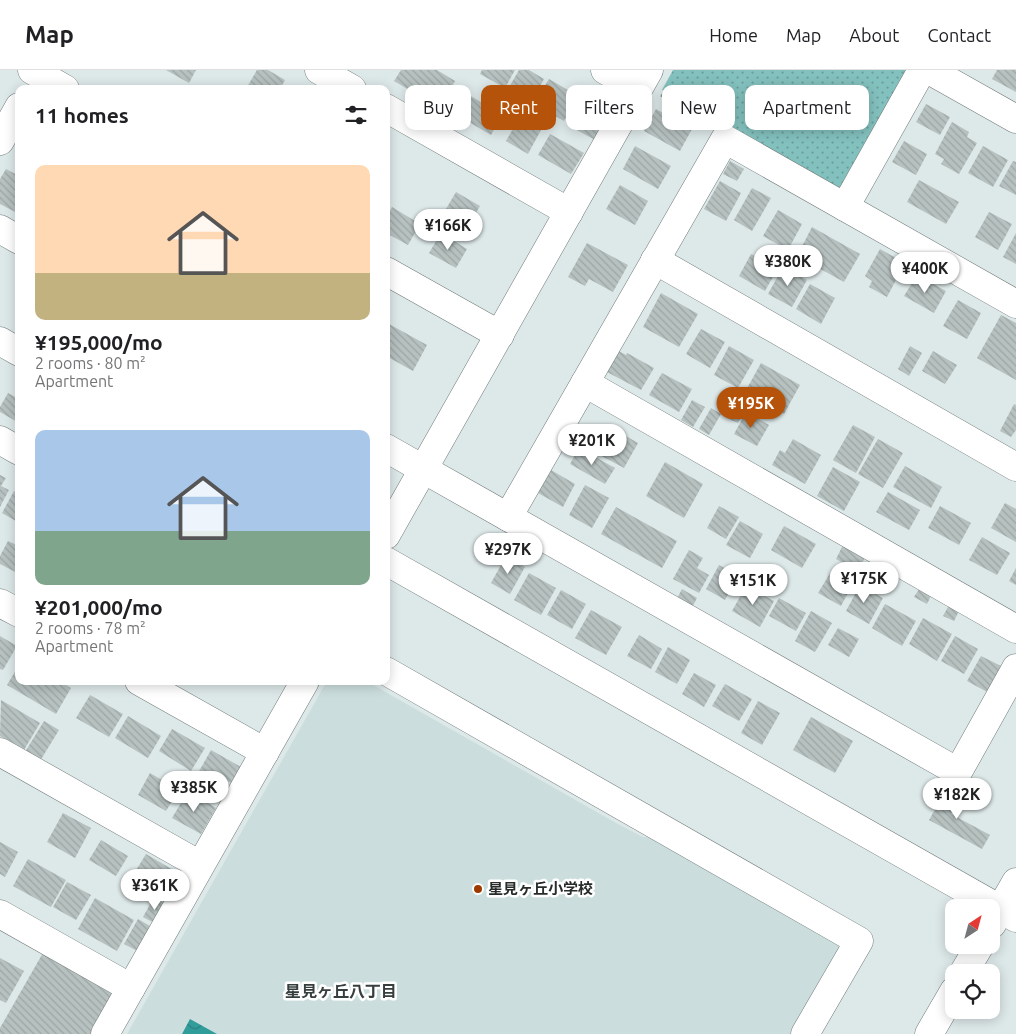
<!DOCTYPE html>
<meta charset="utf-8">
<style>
:root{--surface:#fff;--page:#f2f2f2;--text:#202124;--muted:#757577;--line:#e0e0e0;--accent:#b45309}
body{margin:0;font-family:Ubuntu,"Noto Sans JP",sans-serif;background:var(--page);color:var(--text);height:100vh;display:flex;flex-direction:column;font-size:19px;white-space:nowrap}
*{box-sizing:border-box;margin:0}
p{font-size:16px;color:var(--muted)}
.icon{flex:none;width:28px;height:28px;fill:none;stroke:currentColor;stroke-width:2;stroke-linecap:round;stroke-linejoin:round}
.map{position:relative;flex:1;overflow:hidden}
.panel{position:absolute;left:15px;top:15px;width:375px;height:600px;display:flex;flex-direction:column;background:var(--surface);border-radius:10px;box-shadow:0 2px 12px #0003}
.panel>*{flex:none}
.hud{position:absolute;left:405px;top:15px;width:475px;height:45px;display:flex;gap:10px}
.needle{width:32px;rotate:36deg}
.tools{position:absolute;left:945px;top:829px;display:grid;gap:10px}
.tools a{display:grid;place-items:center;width:55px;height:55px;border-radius:10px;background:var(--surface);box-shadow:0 2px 12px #0003;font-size:25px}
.price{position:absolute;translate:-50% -42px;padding:0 11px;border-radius:18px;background:#fff;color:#222;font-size:16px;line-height:32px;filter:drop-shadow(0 1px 2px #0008)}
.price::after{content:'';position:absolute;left:50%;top:30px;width:15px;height:11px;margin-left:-8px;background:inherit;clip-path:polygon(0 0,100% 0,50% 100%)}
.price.active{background:var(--accent);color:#fff}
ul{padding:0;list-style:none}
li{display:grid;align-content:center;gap:10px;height:265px;padding:0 20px}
li span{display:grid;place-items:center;height:155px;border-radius:10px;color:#555}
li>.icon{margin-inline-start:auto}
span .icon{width:90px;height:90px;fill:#fffc;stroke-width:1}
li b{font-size:21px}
h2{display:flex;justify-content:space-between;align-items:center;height:60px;padding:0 20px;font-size:21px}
.pill{padding:0 18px;border-radius:10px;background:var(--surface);box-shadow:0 2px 12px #0003;font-size:18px;line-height:45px}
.pill.active{background:var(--accent);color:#fff}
header{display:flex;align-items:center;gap:30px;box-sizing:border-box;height:70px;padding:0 25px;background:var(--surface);border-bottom:1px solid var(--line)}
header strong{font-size:24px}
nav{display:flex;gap:28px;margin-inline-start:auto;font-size:18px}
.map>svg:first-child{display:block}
.built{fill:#cbdedd}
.grass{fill:url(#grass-dots)}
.water{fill:url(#water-waves)}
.building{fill:url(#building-back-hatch)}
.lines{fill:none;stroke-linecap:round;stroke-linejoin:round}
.minor-casing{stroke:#727c7b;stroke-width:29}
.path{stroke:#8a9292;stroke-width:3;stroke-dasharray:2.5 4;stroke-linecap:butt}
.minor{stroke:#fff;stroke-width:28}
.poi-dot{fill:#9d3a00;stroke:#fff;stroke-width:2}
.labels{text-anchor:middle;stroke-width:5;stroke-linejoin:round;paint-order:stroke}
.poi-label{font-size:15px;font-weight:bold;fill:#272c2b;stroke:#fff;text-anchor:start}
.neighbourhood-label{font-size:16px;font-weight:bold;fill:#363f3e;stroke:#fff}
</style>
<header>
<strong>Map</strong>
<nav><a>Home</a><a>Map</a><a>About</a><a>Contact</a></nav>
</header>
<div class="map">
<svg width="1016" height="964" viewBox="0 0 1016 964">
<defs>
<pattern id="grass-dots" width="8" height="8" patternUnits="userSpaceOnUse" patternTransform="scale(1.25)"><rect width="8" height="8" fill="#83c1be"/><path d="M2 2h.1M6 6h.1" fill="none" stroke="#6b9d9b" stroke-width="1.8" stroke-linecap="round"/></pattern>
<pattern id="water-waves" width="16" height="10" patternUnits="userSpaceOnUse" patternTransform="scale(1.25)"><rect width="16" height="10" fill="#319d9b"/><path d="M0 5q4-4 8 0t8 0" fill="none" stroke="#2a807f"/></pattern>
<pattern id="building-back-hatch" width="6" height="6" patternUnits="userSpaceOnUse" patternTransform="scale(1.25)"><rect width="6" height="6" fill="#b6c1c0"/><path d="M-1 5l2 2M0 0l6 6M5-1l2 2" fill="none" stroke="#9ca6a5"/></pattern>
</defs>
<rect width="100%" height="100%" fill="#dde8e8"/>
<polygon class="built" points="327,611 366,611 616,753 643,767 653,767 838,870 841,882 814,929 790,964 127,964"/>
<polygon class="grass" points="673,0 909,0 843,116 836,118 662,20"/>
<polygon class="water" points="190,949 217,964 182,964"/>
<g class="building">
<polygon points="166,0 196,0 189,13"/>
<polygon points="257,0 268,0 285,10 280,19 251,19 247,17"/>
<polygon points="401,0 437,0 455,11 440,38 394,11"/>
<polygon points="482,0 515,0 505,18 480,4"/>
<polygon points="519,0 529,0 544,9 531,32 508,19"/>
<polygon points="997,0 1016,0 1016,22 992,9"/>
<polygon points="549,9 578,26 564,51 534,34"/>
<polygon points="469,25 503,45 491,65 457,45"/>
<polygon points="580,32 607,48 595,70 568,55"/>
<polygon points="926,34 950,47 940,65 916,52"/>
<polygon points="656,39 692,59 680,81 644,61"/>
<polygon points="519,48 541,60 528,84 506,71"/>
<polygon points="952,52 969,62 967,67 977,73 959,104 941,94 944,89 935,84"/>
<polygon points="550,64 584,83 571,104 538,85"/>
<polygon points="904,71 927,84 916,105 892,92"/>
<polygon points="635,76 671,96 658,119 623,99"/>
<polygon points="983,76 1008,90 993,117 968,103"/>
<polygon points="730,91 744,99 737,111 723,104"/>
<polygon points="1013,91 1016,92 1016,125 999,116"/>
<polygon points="6,99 19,106 19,144 0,134 0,109"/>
<polygon points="919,110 959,132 946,154 907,132"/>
<polygon points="720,111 741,123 726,151 704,139"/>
<polygon points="620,115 648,131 635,155 606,139"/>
<polygon points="752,118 771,128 752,161 734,150"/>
<polygon points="456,122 480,136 467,158 443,144"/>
<polygon points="392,137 420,154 408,175 386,163 386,147"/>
<polygon points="778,140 802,154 788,180 763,166"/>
<polygon points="989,142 1012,154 998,180 975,167"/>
<polygon points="812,157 860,184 844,212 797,186"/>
<polygon points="441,163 467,179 456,198 429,183"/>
<polygon points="1016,163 1016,194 1003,187"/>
<polygon points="587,173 628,195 613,222 589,209 585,216 568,207"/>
<polygon points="880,179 905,193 887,227 869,217 872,211 865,206"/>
<polygon points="751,184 778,198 765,221 739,206"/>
<polygon points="783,197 807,210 792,237 768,224"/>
<polygon points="917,205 946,221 934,243 904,226"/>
<polygon points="810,214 835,228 821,254 796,239"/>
<polygon points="661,223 698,244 679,277 643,257"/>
<polygon points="958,230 981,243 967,269 943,256"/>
<polygon points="1001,245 1016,253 1016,310 977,288"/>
<polygon points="389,254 427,275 413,301 386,286 386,260"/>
<polygon points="701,259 725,272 710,298 686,284"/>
<polygon points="729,276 754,290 738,318 714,305"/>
<polygon points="910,276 922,283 909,306 898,299"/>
<polygon points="617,280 626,285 627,283 654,298 641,320 605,301"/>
<polygon points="933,281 957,295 945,314 922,301"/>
<polygon points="761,293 800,315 784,344 745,322"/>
<polygon points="662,303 692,319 679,342 649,325"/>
<polygon points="8,323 19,329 19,353 0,342 0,337"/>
<polygon points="692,330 705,337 693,357 681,350"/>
<polygon points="1014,334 1016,335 1016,360 1011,367 1000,361"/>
<polygon points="711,338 721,344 709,365 699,359"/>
<polygon points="733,338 743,343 738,353 727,348"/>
<polygon points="746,342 769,355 757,376 734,364"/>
<polygon points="853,355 875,367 856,403 833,390"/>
<polygon points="617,361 638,373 624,398 596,383 605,367 612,371"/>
<polygon points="793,369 821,385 805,414 772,395 780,380 785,383"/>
<polygon points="878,369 903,383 883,418 858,404"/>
<polygon points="579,378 615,398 605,414 570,394"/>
<polygon points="665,392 703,414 684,448 646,426"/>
<polygon points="905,396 942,417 931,438 893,417"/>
<polygon points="833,397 860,412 844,441 817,426"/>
<polygon points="551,400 575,414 563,437 538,423"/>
<polygon points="0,405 6,408 1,416 9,420 0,437"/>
<polygon points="585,415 609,428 592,458 569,445"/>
<polygon points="14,421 19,424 19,453 2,443"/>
<polygon points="888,422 920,440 909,460 876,442"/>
<polygon points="1005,433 1016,439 1016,472 991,458"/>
<polygon points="719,436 739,447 726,469 707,458"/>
<polygon points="940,436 971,453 959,475 928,458"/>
<polygon points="616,437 677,471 662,498 601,464"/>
<polygon points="740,451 763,464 750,488 726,475"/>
<polygon points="784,456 816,474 802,498 771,480"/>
<polygon points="982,467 1010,483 997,505 969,490"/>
<polygon points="8,471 19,476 19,504 0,494 0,486"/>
<polygon points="843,475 865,488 857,501 836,489"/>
<polygon points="689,480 703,488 697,498 709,505 699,523 673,509"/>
<polygon points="506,486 525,497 510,524 491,513"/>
<polygon points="719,495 738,506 725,530 706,519"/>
<polygon points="1016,498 1016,515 1009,511"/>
<polygon points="832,500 854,512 841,536 818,523"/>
<polygon points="529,503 556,518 541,545 514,530"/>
<polygon points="860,515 883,528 869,554 846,541"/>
<polygon points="746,516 774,531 760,557 732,541"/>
<polygon points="921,516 933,522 927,534 914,527"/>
<polygon points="682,519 697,528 690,541 675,532"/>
<polygon points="561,520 586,534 572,559 547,545"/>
<polygon points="779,528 806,543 796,561 769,546"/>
<polygon points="885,534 916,551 902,576 872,558"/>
<polygon points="949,535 959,541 954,551 943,546"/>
<polygon points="591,540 622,557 606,585 575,568"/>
<polygon points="811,541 832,553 815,582 795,571"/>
<polygon points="923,548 952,564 937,591 909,574"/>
<polygon points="838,558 859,569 849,587 828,575"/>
<polygon points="639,565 662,579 651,599 627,586"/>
<polygon points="0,566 17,576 3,600 0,599"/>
<polygon points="955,566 978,579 964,604 941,591"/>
<polygon points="668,577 690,590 677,614 655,602"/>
<polygon points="981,586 1003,597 989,623 967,611"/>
<polygon points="19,595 19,611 59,611 71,618 56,644 7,615"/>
<polygon points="694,603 716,615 704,637 682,624"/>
<polygon points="725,614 752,629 739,651 712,636"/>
<polygon points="90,625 123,644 109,667 76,648"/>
<polygon points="1,630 40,653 24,680 0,666"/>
<polygon points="758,631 780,643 762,675 741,663"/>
<polygon points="128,646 161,666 148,688 115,668"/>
<polygon points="811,647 853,671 835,703 793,680"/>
<polygon points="44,651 59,660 40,691 25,682"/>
<polygon points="172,659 205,678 191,701 159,681"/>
<polygon points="211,680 241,697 231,713 213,702 209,710 198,703"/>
<polygon points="150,703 179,720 166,741 138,725"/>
<polygon points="948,717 962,724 951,744 990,765 982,779 929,750"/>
<polygon points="188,721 216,738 201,764 172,748"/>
<polygon points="63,743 91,758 75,788 47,772"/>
<polygon points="101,770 128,786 116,806 89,790"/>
<polygon points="0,772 18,782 5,807 0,804"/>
<polygon points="146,784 180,804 166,827 145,815 148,810 135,802"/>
<polygon points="28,789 66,810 51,837 13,816"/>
<polygon points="67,812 91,825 76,850 53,837"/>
<polygon points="154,827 167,835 156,854 143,847"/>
<polygon points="95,828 134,850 117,881 78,859"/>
<polygon points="138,849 155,859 141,883 124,874"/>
<polygon points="44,881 111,918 113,927 93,964 0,964 0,958"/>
<polygon points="0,888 24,901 6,933 0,930"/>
</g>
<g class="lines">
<g class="minor-casing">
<g id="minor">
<polyline points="32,0 65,19"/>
<polyline points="319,0 352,19"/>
<polyline points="605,0 638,19"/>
<polyline points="929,0 1016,49"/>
<polyline points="386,38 569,142"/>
<polyline points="0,71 19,37"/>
<polyline points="845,137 922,0"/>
<polyline points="0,159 19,170"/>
<polyline points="655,190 1016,397"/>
<polyline points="386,201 500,265"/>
<polyline points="0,271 19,282"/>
<polyline points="585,313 1016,559"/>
<polyline points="0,370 19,381"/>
<polyline points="386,378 958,702 1016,598"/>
<polyline points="508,447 725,69 1016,234"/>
<polyline points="386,465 649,0"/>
<polyline points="386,491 1016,848"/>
<polyline points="0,533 19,543"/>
<polyline points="386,601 859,871 805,964"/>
<polyline points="139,611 265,682"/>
<polyline points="0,682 200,795"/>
<polyline points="0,844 131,918"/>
<polyline points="992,854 1016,812"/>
<polyline points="964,902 980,875"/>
<polyline points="105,964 305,611"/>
<polyline points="929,964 954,921"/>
</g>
</g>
<polyline class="path" points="661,25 708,51"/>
<use href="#minor" class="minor"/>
</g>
<circle class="poi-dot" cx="478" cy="819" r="5"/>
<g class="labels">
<g class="poi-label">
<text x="488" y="824">星見ヶ丘小学校</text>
</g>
<g class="neighbourhood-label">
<text x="341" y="927">星見ヶ丘八丁目</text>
</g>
</g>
</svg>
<div class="tools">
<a><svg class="needle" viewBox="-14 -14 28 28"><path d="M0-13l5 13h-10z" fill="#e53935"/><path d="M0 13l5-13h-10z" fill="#757577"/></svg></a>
<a><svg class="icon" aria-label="locate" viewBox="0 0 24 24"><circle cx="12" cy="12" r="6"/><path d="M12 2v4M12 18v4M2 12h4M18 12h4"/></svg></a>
</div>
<b class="price" style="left:448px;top:181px">¥166K</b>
<b class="price" style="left:788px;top:217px">¥380K</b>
<b class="price" style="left:925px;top:224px">¥400K</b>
<b class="price active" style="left:751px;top:359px">¥195K</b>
<b class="price" style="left:592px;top:396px">¥201K</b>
<b class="price" style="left:508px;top:505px">¥297K</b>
<b class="price" style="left:864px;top:534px">¥175K</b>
<b class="price" style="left:753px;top:536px">¥151K</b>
<b class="price" style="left:194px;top:743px">¥385K</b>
<b class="price" style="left:957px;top:750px">¥182K</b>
<b class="price" style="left:155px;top:841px">¥361K</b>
<div class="hud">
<a class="pill">Buy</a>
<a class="pill active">Rent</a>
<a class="pill">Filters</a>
<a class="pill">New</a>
<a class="pill">Apartment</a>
</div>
<section class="panel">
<h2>11 homes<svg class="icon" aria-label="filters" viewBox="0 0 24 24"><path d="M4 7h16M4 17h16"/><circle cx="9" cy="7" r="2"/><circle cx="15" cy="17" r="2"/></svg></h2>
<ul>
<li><span style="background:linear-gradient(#ffd9b3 70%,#c2b280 0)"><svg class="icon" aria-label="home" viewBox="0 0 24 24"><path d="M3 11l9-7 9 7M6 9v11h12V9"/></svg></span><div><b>¥195,000/mo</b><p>2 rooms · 80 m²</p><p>Apartment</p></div></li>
<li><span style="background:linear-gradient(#a9c7e8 65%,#7fa58c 0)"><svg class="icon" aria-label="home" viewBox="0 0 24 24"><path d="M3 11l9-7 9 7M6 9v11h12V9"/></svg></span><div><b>¥201,000/mo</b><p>2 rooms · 78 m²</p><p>Apartment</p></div></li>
</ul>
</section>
</div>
